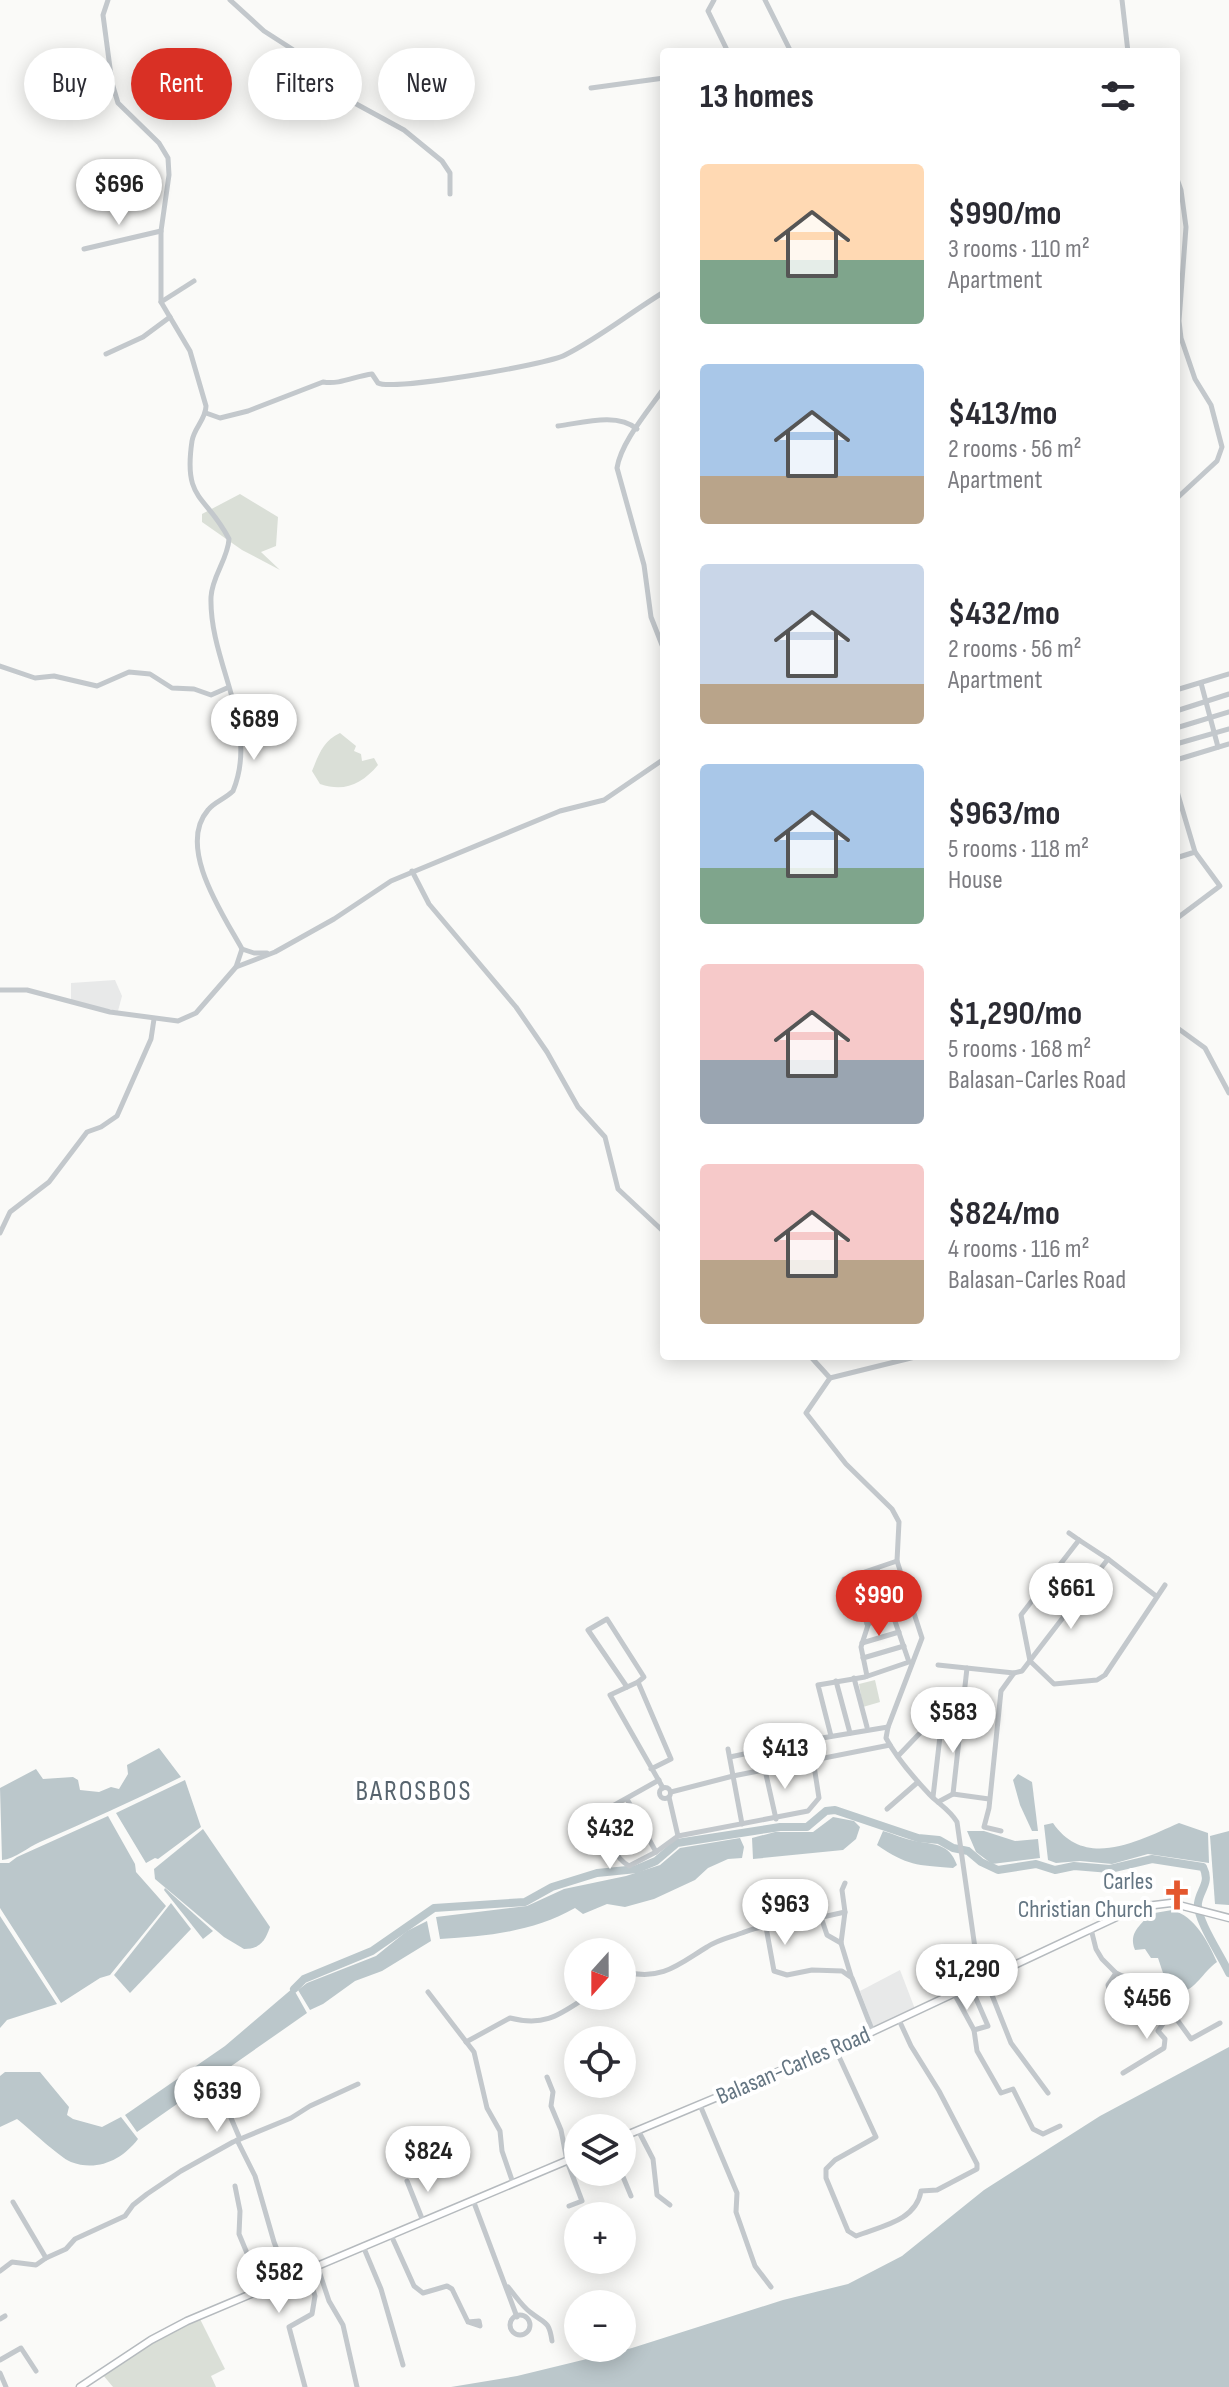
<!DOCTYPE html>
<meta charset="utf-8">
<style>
:root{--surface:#fff;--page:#f2f2f3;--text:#2b2b33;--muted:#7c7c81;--accent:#d93025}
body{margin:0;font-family:"Sofia Sans Condensed",sans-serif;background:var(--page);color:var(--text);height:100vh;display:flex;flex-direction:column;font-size:30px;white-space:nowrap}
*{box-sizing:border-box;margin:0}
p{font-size:26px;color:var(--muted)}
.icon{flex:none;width:44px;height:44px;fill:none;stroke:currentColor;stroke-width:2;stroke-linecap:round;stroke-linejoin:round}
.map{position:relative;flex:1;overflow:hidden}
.drawer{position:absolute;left:660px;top:48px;width:520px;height:1312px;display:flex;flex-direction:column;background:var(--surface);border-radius:8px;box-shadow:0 4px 20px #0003}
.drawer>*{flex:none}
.banner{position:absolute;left:24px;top:48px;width:516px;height:72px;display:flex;gap:16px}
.needle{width:52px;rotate:201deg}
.tools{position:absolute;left:564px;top:1938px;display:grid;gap:16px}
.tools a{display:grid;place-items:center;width:72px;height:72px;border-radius:50%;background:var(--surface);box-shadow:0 4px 20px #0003;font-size:40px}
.price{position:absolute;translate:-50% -68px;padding:0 18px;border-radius:28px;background:#fff;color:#222;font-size:26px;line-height:52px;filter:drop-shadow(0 2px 4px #0008)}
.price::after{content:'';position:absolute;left:50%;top:48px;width:24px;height:18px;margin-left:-12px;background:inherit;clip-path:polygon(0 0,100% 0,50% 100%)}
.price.selected{background:var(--accent);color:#fff}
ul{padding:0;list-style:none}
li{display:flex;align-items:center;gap:24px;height:200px;padding:0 40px}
li span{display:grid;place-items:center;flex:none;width:224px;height:160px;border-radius:8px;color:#555}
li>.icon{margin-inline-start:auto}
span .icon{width:96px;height:96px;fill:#fffc;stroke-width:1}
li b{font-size:34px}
h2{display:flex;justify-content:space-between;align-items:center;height:96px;padding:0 40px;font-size:34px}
.tag{padding:0 28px;border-radius:36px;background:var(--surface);box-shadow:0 4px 20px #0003;font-size:28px;line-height:72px}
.tag.selected{background:var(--accent);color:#fff}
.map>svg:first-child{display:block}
.built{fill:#e8e9e9}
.green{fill:#dadfd7}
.water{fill:#bbc7cb}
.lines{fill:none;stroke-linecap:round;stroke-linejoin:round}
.river{stroke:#bbc7cb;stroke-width:8}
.major-casing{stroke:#b5babe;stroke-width:9}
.minor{stroke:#c3c8cc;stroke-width:5}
.major{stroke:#fff;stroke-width:6}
.labels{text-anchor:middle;stroke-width:8;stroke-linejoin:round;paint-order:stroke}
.poi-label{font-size:24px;fill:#657683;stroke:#fff;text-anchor:end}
.street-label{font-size:24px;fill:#657683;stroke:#fff}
.quarter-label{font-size:28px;letter-spacing:2px;fill:#57646e;stroke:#fff}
</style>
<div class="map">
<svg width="1229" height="2387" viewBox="0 0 1229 2387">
<rect width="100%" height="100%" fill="#fafaf8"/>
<g class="built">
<polygon points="115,980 122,996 118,1011 71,1002 71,983"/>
<polygon points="900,1970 915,2009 874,2028 860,1991"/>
</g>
<g class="green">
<polygon points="240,494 278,517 276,546 261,552 280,570 242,550 202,522 202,514"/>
<path d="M340 733 356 746 354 751 361 754 362 761 374 758 378 765C361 785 344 792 320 784L312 771C319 754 323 741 340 733Z"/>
<polygon points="875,1680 880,1702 863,1707 859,1684"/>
<polygon points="200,2319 225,2369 211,2376 216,2387 113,2387 103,2375 143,2348"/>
</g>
<g class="water">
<path d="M159 1748 181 1777C135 1800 88 1821 40 1842 28 1847 15 1859 2 1860L0 1788 36 1769 43 1779 73 1777 78 1780 80 1790 99 1792 111 1787 119 1789 128 1774 127 1765Z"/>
<polygon points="1018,1774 1032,1782 1038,1831 1032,1831 1020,1805 1013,1780"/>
<polygon points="185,1780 201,1827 158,1859 155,1858 146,1863 116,1813"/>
<polygon points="108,1816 135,1864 136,1872 166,1906 110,1975 100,1978 61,2003 0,1908 0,1863 9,1863 17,1857"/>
<polygon points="833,1817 854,1821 860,1827 856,1839 843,1850 753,1859 752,1838 775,1832 813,1832"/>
<path d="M1053 1823C1085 1870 1138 1841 1179 1823L1208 1833 1209 1863 1148 1854 1112 1864 1080 1861 1056 1863 1048 1860 1044 1825Z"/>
<path d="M203 1829 270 1927C265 1941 260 1949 244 1949L224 1937 155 1879 154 1869Z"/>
<path d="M883 1831C894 1834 904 1839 915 1841 935 1845 949 1843 957 1865L953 1868C916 1865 908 1866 877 1845Z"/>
<polygon points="967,1831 984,1831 1015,1841 1038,1839 1040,1858 992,1864 976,1852"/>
<polygon points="1229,1831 1229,1905 1215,1904 1210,1836"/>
<path d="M740 1838 744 1847 742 1858 728 1859 708 1868 695 1880 654 1899 625 1907 607 1904 583 1914 575 1908C533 1932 487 1936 440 1939L436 1917 527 1906 564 1889 626 1876 660 1865 680 1848Z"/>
<polygon points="165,1888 213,1931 203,1939 164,1890"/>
<polygon points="171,1903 191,1929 130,1993 114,1975"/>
<path d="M1172 1910C1195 1916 1208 1942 1217 1962 1202 1973 1197 1988 1179 1994L1166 1982 1158 1958H1151L1145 1949 1135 1950C1128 1932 1141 1926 1149 1914Z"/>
<polygon points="0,1916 57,2004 7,2020 0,2028"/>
<polygon points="427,1921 431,1941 382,1971 355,1981 323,2004 310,2010 298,1990 307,1983 376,1956 407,1931"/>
<polygon points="293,1988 307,2013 137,2132 125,2115 225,2046"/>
<polygon points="1229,2047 1229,2387 451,2387 517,2376 632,2348 783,2300 848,2284 902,2256 984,2190 1100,2116"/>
<path d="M5 2072H40L69 2107 67 2115 73 2119 102 2127 121 2117 138 2139C122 2160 97 2172 71 2162 59 2157 30 2129 17 2119L0 2127V2076Z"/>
</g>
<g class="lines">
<path class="river" d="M294 1989 304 1979 372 1951 434 1908 525 1902 552 1887 597 1873 637 1869 656 1861 677 1843 780 1827H807L826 1811 835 1810 918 1838 939 1840 953 1848 968 1851 981 1862 998 1870 1036 1864 1055 1870 1074 1866 1110 1869 1152 1859 1203 1867C1211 1883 1200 1889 1198 1903 1196 1919 1222 1957 1229 1973"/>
<g class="major-casing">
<g id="major">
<polyline points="622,2137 861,2037 1138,1907 1171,1903 1229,1918"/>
<polyline points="80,2387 151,2340 187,2321 578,2156"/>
</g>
</g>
<g class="minor">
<polyline points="230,0 264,31 292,49 327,88 404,130 442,161 450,173 450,194"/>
<polyline points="714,0 708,11 728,52"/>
<polyline points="765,0 791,52"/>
<polyline points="1122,0 1128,52"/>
<polyline points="591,88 664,78"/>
<polyline points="1176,176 1181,190 1186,227 1179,321 1181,338 1195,379 1211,405 1222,447 1217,461 1176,499"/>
<polyline points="84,249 161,231"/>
<polyline points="161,302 194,281"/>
<polyline points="106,354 143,337 170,317"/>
<path d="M664 388C649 410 621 442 617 468L644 565 651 617 664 650"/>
<path d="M206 413 220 418 248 411 323 382C340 385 355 376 372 374L378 383C392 391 546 365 565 355 599 338 631 312 664 292"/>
<path d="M558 426C582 423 617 412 637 429"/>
<polyline points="0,666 35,678 54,676 97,686 129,672 150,674 172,688 194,689 211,695 227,688"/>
<polyline points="1201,683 1218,747"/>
<polyline points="1176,690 1229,674"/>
<polyline points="1176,711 1229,694"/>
<polyline points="1176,728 1229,712"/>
<polyline points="1176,744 1229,729"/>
<polyline points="1176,760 1229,744"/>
<polyline points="1176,788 1195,852 1176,858"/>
<polyline points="412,871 429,904 516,1007 547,1052 578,1107 605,1137 618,1189 664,1232"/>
<polyline points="1176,919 1220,886 1195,852"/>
<polyline points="242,949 254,953 267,953"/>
<polyline points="236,967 275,952 334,919 391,881 560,811 604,800 664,759"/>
<path d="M0 990H27L110 1012 178 1021 196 1013 236 967 242 949C224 916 176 847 208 810 214 802 225 799 233 791 260 726 209 663 211 597 212 576 228 559 229 539 206 494 183 502 192 441 194 428 206 419 206 406L190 351 161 302V231L169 175 168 158 159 143 118 103 112 83 103 15 108 0"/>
<polyline points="1176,1027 1205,1048 1229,1093"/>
<polyline points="0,1233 10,1212 49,1182 87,1132 101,1127 117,1116 151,1039 154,1019"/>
<polyline points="810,1356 830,1378 919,1356"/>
<path d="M830 1378 806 1413 846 1464 892 1509 899 1522 897 1561 922 1638 888 1727 886 1738C897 1759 914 1778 930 1795 939 1804 950 1810 957 1822L980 1983"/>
<polyline points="1069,1533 1079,1540 1021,1615 1030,1661 1054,1684 1097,1680 1105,1675 1165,1585"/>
<polyline points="1079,1540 1108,1559 1156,1596"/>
<polyline points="852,1594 882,1585"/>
<polyline points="859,1608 888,1600"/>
<polyline points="867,1624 913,1609"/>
<polyline points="862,1643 899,1632"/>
<polyline points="863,1658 904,1646"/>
<polyline points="938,1665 1014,1673 1001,1691 989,1808 984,1827 1001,1831"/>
<polyline points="1014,1673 1022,1671 1108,1559"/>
<polyline points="867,1676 861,1647 868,1625 844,1579 897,1561"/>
<polyline points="854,1678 867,1727"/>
<polyline points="836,1681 850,1733"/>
<polyline points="627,1687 588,1630 607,1619 644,1677 638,1682"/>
<polyline points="943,1710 962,1712"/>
<polyline points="831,1736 818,1685 865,1677 909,1662 877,1569"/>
<polyline points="810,1740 888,1727"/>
<polyline points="728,1749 742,1824"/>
<polyline points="898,1756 942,1710"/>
<polyline points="651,1769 671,1759 638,1682 610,1695 663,1788"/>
<polyline points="765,1770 776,1819"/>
<circle cx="665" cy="1793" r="5.5"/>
<polyline points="671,1792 733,1776 890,1745"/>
<polyline points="953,1794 967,1668"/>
<polyline points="669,1797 678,1836"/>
<polyline points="933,1797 943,1710"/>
<polyline points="627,1799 656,1852 678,1836 808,1811 819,1798 810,1740 730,1757"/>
<polyline points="938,1802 953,1794 989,1799"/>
<polyline points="887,1809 918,1782"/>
<path d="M656 1852 629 1866C610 1855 608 1832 602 1812L659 1780"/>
<polyline points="845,1883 842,1890 845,1912 841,1943 851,1976"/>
<polyline points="809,1911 822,1920 827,1935 841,1943"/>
<polyline points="818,1918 845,1912"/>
<polyline points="1091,1929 1096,1949 1102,1959 1116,1973 1157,1992 1191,2039 1220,2023"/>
<path d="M622 1974 626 1972C662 1981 679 1964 707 1947 717 1940 731 1937 742 1933 750 1930 757 1927 766 1927L774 1971 787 1975 812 1970 842 1971 852 1978 873 2032"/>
<polyline points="986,1980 1011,2043 1048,2093"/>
<polyline points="428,1992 474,2052 487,2108 500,2131 502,2151 513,2183"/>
<polyline points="955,1995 974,2030 988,2026 971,1987"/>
<polyline points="1111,1998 1108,1985 1116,1973"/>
<polyline points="974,2030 977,2051 1001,2093 1013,2089 1033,2129 1043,2134 1060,2126"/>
<path d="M466 2042 510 2018C545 2027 559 2015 588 1996"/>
<path d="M835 2048 876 2137 835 2160 826 2169V2178L848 2231 856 2236C881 2226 916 2221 921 2191L937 2190 977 2169V2164L939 2091 911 2046 899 2020"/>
<polyline points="1123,2073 1164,2048 1165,2039 1158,2031 1171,2012"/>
<polyline points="547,2077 553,2092 551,2106 561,2130 567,2161 582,2201 569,2206"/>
<polyline points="216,2083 240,2139"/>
<polyline points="700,2105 737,2193 736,2212 755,2266 771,2287"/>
<polyline points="638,2130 653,2159 657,2195 670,2205"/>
<polyline points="237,2140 255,2176 274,2242 288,2278"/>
<polyline points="621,2172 631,2196"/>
<polyline points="407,2181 423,2221"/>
<polyline points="235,2186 240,2211 239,2234 262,2289"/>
<polyline points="473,2200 517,2317"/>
<polyline points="13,2202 46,2258 66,2249 75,2239 125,2216 133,2205 147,2194 181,2171 233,2142 291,2118 310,2106 358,2084"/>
<polyline points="391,2235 414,2286 423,2293 447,2286 452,2289 468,2322 480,2326 479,2321 468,2322"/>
<polyline points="363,2246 381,2289 403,2365"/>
<polyline points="317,2265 329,2301 343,2325 357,2387"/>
<polyline points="0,2271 12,2262 36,2265 46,2258"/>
<path d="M508 2287C515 2295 522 2306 530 2312 545 2324 549 2320 552 2341"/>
<circle cx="520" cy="2325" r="10"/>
<polyline points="0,2319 5,2316"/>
<polyline points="0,2360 21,2348 36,2371"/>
<polyline points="0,2373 6,2387"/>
<polyline points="305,2387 289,2327 312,2314 315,2296 307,2270"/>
</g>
<use href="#major" class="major"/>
</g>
<defs>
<g id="church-bare" transform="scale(2.4)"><path d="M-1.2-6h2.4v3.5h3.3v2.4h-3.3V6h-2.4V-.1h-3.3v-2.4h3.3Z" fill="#e4572e" stroke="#fff" stroke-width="2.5" paint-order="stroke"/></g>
</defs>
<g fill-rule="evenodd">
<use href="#church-bare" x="1177" y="1895"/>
</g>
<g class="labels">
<g class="poi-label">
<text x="1153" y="1889">Carles<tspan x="1153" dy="28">Christian Church</tspan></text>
</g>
<g class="street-label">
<text transform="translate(793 2065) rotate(-23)" y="8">Balasan-Carles Road</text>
</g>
<g class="quarter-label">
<text x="414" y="1800">BAROSBOS</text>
</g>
</g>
</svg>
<div class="tools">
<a><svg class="needle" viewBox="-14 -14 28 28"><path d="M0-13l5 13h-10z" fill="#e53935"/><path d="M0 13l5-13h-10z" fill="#7c7c81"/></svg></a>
<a><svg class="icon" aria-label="locate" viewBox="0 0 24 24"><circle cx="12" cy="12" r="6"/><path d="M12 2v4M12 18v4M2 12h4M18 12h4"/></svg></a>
<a><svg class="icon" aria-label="layers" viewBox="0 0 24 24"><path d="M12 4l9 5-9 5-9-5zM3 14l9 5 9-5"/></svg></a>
<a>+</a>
<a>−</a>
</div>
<b class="price" style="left:119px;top:227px">$696</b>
<b class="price" style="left:254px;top:762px">$689</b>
<b class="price" style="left:1071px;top:1631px">$661</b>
<b class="price selected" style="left:879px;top:1638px">$990</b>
<b class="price" style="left:953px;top:1755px">$583</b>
<b class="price" style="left:785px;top:1791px">$413</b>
<b class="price" style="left:610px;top:1871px">$432</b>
<b class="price" style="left:785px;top:1947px">$963</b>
<b class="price" style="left:967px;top:2012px">$1,290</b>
<b class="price" style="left:1147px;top:2041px">$456</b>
<b class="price" style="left:217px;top:2134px">$639</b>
<b class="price" style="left:428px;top:2194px">$824</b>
<b class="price" style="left:279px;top:2315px">$582</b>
<div class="banner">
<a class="tag">Buy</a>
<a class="tag selected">Rent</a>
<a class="tag">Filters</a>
<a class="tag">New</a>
</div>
<section class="drawer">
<h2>13 homes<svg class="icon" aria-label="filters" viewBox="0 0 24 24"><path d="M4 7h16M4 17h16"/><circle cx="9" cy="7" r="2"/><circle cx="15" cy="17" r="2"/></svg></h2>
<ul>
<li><span style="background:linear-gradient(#ffd9b3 60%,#7fa58c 0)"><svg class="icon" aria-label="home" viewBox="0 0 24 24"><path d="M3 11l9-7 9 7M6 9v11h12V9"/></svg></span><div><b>$990/mo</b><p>3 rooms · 110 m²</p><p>Apartment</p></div></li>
<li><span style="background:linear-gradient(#a9c7e8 70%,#b9a48a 0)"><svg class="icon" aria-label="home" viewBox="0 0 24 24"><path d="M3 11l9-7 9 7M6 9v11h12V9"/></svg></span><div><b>$413/mo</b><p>2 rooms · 56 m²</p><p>Apartment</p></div></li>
<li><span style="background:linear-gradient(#c9d6e8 75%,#b9a48a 0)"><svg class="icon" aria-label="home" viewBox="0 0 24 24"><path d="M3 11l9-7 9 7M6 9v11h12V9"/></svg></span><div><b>$432/mo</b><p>2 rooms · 56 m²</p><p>Apartment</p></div></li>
<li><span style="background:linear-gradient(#a9c7e8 65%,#7fa58c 0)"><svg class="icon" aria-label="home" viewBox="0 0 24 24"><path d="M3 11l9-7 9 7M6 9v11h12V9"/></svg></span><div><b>$963/mo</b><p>5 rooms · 118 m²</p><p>House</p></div></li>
<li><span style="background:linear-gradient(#f6c9c9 60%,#9aa5b1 0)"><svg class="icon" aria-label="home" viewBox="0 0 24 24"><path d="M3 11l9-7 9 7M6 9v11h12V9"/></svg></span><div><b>$1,290/mo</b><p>5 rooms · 168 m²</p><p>Balasan-Carles Road</p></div></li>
<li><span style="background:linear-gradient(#f6c9c9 60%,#b9a48a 0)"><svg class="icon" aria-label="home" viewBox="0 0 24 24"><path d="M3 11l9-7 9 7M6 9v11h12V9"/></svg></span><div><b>$824/mo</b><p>4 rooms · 116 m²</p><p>Balasan-Carles Road</p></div></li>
</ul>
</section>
</div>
